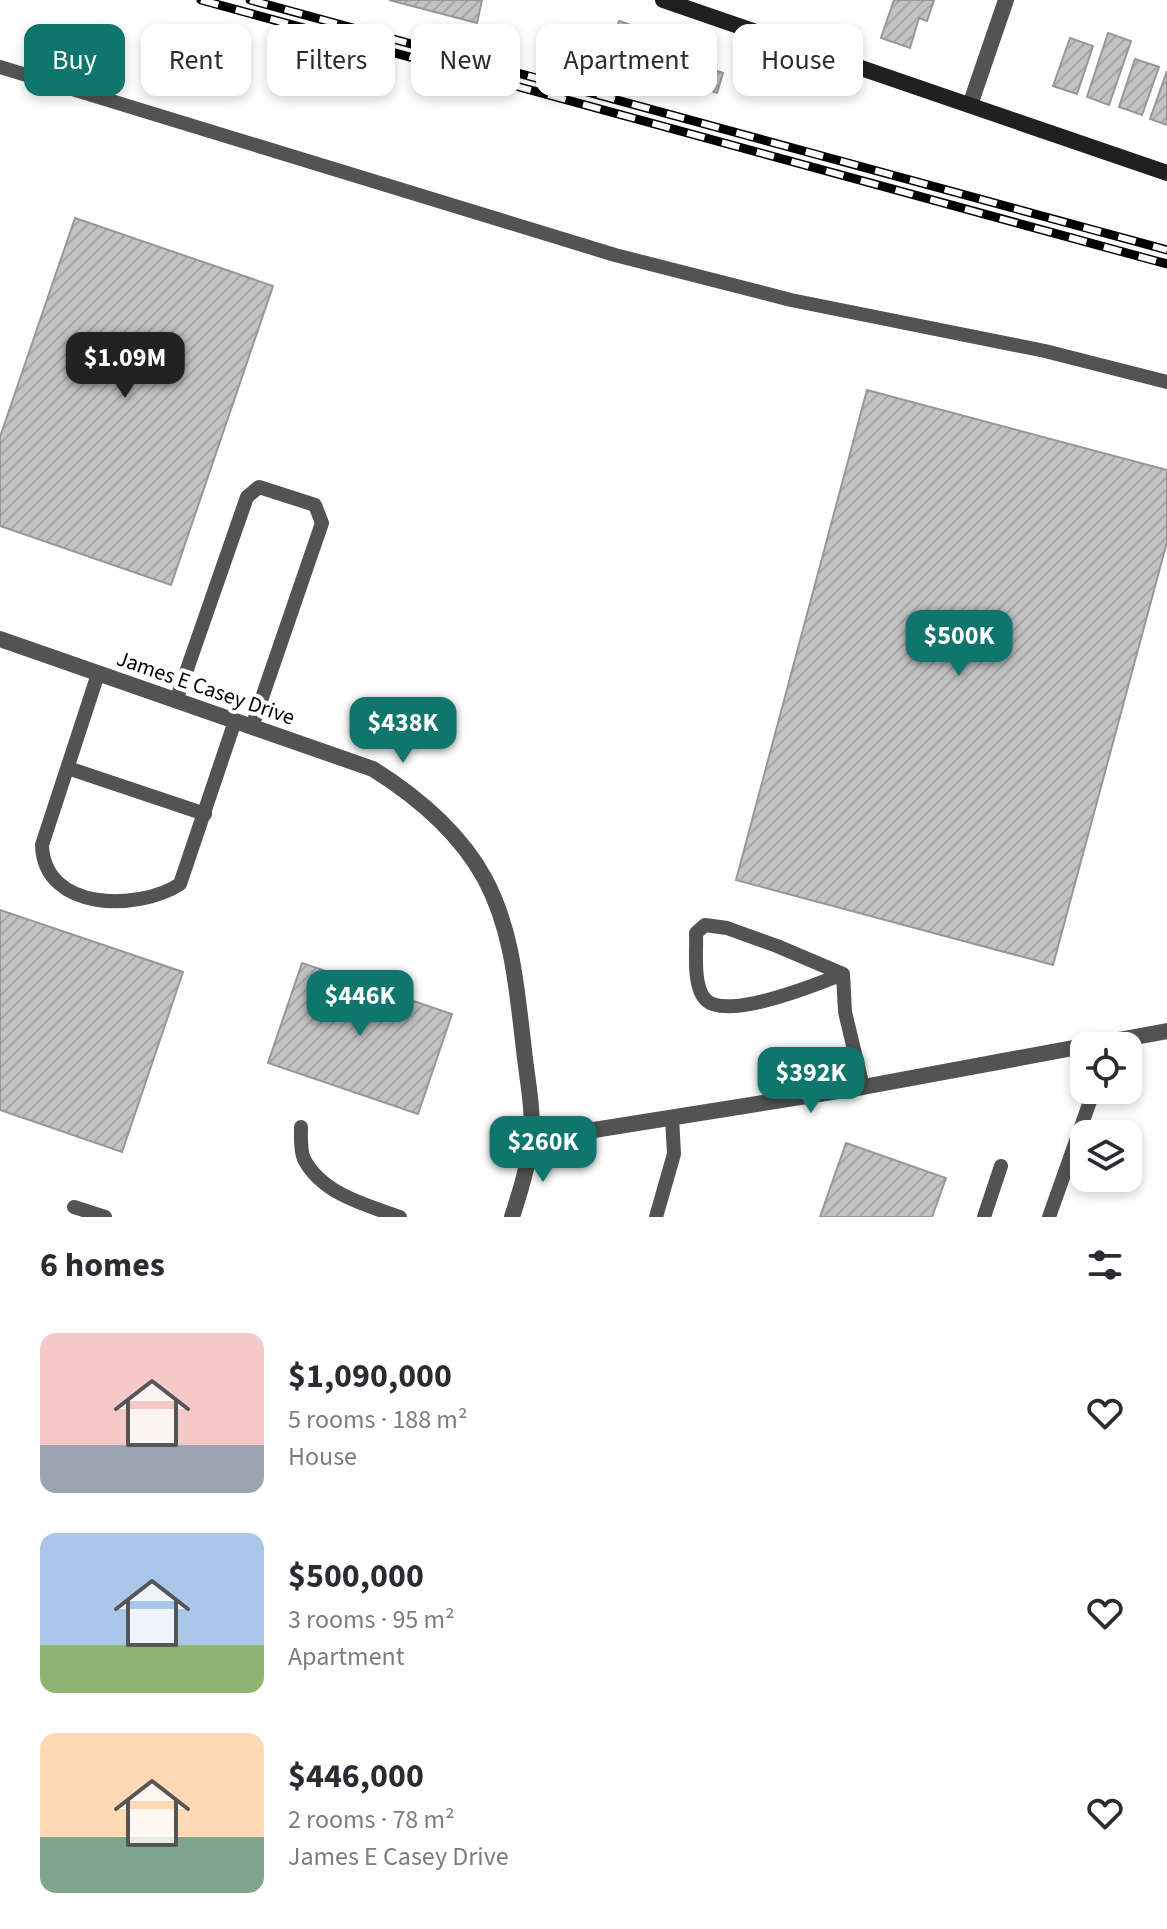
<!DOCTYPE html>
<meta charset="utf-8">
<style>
:root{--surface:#fff;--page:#f2f2f3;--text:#2b2b33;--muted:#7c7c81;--accent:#0f766e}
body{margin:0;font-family:"Source Sans 3",sans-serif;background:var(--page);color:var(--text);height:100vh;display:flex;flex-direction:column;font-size:30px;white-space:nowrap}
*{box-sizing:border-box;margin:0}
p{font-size:26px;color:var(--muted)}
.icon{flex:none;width:44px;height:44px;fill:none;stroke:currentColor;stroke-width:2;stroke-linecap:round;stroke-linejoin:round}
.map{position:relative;height:1217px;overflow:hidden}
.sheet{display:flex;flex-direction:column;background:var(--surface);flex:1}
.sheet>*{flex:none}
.guide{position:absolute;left:24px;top:24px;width:1120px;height:72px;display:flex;gap:16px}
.tools{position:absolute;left:1070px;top:1032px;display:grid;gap:16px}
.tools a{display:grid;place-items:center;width:72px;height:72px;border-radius:16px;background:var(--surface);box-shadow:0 4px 12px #0003;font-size:40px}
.price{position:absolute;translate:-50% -68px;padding:0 18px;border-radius:16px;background:var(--accent);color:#fff;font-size:26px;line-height:52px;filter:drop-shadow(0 2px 4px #0008)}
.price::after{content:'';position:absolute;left:50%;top:48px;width:24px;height:18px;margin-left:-12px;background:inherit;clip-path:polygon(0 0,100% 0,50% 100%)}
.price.active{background:#222;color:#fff}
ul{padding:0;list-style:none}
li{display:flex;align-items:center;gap:24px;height:200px;padding:0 40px}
li span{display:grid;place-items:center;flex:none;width:224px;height:160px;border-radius:16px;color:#555}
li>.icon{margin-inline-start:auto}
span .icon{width:96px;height:96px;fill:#fffc;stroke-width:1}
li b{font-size:34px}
h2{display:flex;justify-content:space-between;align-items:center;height:96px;padding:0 40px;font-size:34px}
.chip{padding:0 28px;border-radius:16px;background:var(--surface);box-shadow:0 4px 12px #0003;font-size:28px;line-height:72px}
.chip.active{background:var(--accent);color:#fff}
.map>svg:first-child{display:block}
.building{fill:url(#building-hatch);stroke:#979797;stroke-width:2}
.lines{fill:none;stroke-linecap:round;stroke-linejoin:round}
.lane{stroke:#535353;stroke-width:14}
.street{stroke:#535353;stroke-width:16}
.secondary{stroke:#202020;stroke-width:16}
.rail-casing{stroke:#000;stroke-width:9}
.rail{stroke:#fff;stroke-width:6;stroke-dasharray:18;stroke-linecap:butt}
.labels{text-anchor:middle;stroke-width:8;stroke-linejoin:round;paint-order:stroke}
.street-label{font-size:22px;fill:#000;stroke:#fff}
</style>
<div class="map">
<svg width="1167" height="1217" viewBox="0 0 1167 1217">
<defs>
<pattern id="building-hatch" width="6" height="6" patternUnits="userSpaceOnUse" patternTransform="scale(2)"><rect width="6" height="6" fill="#c3c3c3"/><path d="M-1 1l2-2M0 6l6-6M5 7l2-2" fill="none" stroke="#a6a6a6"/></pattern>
</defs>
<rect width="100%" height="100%" fill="#fff"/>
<g class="building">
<polygon points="389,0 482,0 477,23"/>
<polygon points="894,0 934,0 927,21 919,18 910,48 881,38"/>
<polygon points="619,21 708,51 703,66 723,73 717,93 641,67 644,59 610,48"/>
<polygon points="1108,33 1131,41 1109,105 1087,97"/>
<polygon points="1070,38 1093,46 1077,94 1053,86"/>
<polygon points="1135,59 1159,67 1142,115 1119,107"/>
<polygon points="1167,71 1167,125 1150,119"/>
<polygon points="75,218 273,286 171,585 0,526 0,437"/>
<polygon points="867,390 1167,470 1167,542 1053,965 736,880"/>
<polygon points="0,910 183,972 122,1152 0,1110"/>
<polygon points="302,963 452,1014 418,1114 268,1063"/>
<polygon points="846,1143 946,1178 932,1217 820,1217"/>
</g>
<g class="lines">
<g class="lane">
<polyline points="0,67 615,255 791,300 1045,351 1167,382"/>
<path d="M98 674 42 845C44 912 139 911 180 884L235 721"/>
<polyline points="176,701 247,497 259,487 315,505 322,523 252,727"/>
<polyline points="68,768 205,814"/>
<path d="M843 974 777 946 727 928 705 925 696 933C697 951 692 986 706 1000 727 1021 818 984 843 974L845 1012 863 1087"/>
<path d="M301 1127C301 1136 300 1150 304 1159 322 1194 366 1205 400 1217"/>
<polyline points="74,1207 105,1217"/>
<polyline points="656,1217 674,1154 672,1117"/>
<polyline points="984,1217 1001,1166"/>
<polyline points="1049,1217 1094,1090"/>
</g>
<g class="street">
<polyline points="970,105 1006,0"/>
<path d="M0 639 373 769C416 796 460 833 485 879 513 931 517 992 524 1050 527 1079 534 1110 531 1140 528 1167 520 1192 512 1217"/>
<polyline points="1086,1046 1167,1031"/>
<polyline points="531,1140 863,1087 1084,1046"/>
</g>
<polyline class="secondary" points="663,0 1167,173"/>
<g class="rail-casing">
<g id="rail">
<polyline points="201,0 1167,264"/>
<polyline points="250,0 1167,250"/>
</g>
</g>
<use href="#rail" class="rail"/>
</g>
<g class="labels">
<g class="street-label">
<text transform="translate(206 687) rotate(19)" y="8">James E Casey Drive</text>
</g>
</g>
</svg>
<div class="tools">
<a><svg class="icon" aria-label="locate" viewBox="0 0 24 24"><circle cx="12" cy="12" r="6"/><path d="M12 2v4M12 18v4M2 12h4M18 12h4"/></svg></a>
<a><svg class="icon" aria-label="layers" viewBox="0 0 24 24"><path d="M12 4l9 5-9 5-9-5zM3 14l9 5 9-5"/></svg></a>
</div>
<b class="price active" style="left:125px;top:400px">$1.09M</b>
<b class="price" style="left:959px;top:678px">$500K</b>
<b class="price" style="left:403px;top:765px">$438K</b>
<b class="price" style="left:360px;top:1038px">$446K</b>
<b class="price" style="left:811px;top:1115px">$392K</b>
<b class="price" style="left:543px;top:1184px">$260K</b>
<div class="guide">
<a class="chip active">Buy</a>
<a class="chip">Rent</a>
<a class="chip">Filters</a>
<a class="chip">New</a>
<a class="chip">Apartment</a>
<a class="chip">House</a>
</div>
</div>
<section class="sheet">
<h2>6 homes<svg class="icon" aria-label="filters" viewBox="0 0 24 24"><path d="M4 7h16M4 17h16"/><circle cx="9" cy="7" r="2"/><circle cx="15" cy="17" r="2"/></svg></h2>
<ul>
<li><span style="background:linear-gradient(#f6c9c9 70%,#9aa5b1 0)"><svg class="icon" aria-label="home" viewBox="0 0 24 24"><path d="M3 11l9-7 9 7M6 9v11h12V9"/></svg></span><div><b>$1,090,000</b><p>5 rooms · 188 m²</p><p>House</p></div><svg class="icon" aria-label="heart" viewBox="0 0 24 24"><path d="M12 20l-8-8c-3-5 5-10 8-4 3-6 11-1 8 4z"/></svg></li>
<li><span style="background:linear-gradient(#a9c7e8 70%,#8fb573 0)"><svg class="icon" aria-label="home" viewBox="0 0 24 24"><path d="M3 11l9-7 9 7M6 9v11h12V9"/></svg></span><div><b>$500,000</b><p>3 rooms · 95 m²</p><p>Apartment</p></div><svg class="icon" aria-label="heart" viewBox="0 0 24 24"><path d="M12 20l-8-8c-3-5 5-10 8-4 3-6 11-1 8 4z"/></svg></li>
<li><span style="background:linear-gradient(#ffd9b3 65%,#7fa58c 0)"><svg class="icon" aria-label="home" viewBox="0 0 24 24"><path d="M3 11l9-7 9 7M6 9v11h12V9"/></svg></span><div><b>$446,000</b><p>2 rooms · 78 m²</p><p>James E Casey Drive</p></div><svg class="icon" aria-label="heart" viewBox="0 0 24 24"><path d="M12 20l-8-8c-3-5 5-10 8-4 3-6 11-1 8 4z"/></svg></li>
</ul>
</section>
